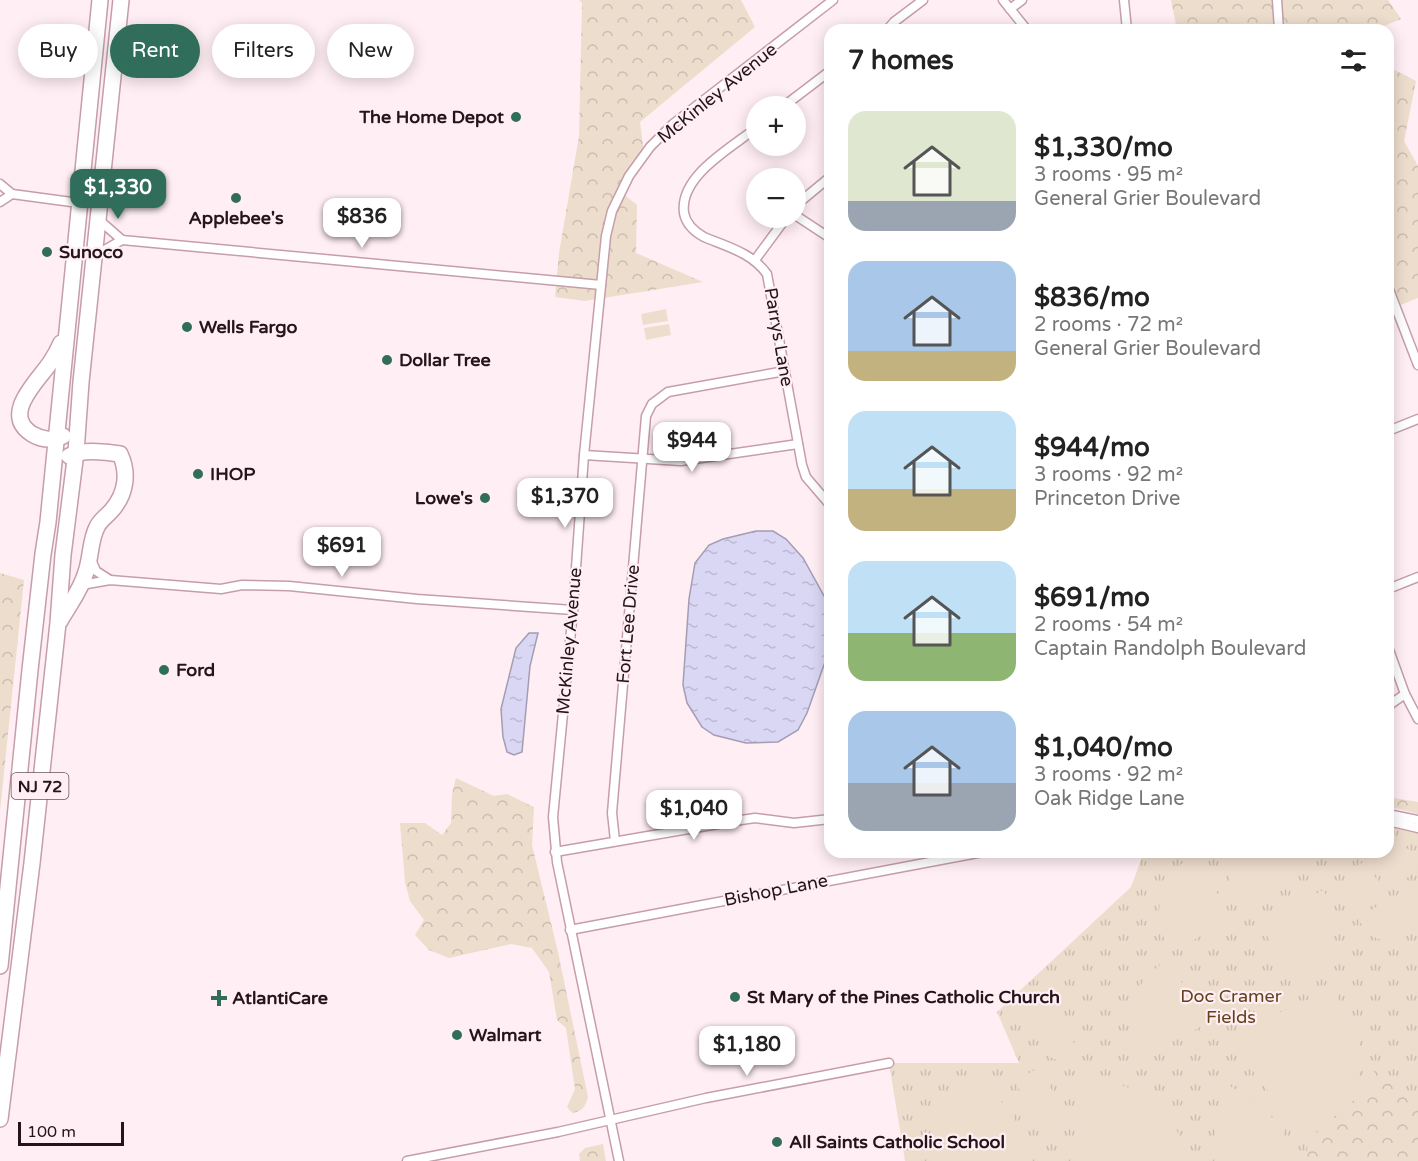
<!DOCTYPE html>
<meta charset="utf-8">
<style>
:root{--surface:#fff;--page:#f2f2f2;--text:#222;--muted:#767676;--accent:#306e5b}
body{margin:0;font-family:"Varela Round",sans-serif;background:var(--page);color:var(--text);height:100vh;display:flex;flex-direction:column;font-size:22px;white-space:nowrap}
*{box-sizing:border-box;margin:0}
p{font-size:20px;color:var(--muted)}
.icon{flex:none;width:33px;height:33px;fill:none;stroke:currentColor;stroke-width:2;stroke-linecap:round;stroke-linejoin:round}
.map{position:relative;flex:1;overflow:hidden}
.details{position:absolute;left:824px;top:24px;width:570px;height:834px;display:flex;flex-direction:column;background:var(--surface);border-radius:18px;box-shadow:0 3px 15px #0003}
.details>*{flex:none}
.hud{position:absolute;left:18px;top:24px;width:570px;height:54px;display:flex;gap:12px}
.controls{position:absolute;left:746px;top:96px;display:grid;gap:12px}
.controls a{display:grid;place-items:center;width:60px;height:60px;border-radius:50%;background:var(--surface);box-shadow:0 3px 15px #0003;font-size:30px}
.scale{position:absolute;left:18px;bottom:15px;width:106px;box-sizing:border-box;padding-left:6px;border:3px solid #231519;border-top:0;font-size:16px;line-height:21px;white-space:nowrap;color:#231519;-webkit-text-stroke:4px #ffeef3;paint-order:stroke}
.price{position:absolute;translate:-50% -51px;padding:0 14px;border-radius:12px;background:#fff;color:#222;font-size:20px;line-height:39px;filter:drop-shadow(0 2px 3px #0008)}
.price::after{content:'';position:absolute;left:50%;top:36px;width:18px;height:14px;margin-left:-9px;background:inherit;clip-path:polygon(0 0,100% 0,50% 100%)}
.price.active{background:var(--accent);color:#fff}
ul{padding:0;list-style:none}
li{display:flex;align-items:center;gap:18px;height:150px;padding:0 24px}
li span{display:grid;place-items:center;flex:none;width:168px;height:120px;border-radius:18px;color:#555}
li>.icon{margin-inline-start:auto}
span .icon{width:72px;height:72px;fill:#fffc;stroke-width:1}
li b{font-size:26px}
h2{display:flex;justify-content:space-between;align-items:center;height:72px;padding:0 24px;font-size:26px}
.pill{padding:0 21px;border-radius:27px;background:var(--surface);box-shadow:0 3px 15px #0003;font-size:21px;line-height:54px}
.pill.active{background:var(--accent);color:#fff}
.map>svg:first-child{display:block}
.grass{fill:url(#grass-tufts)}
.forest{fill:url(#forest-crowns)}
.pitch{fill:#edddcd}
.water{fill:url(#water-ripples);stroke:#a39db3;stroke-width:1.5}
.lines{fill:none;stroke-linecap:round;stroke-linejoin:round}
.street-casing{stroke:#c59ea9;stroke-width:11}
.highway-casing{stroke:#c59ea9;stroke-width:18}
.street{stroke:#fff;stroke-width:8}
.highway{stroke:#fff;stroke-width:15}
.poi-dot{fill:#306e5b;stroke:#ffeef3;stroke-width:2}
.labels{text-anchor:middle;stroke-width:4.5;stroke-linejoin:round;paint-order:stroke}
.shield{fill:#ffeef3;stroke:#65565a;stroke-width:1.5}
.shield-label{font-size:16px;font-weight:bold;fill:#231519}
.street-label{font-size:18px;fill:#231519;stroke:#ffeef3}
.poi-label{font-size:18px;font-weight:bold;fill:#231519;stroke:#ffeef3;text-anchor:start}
.park-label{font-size:18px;fill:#624019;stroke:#ffeef3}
</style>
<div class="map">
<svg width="1418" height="1161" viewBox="0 0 1418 1161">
<defs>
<pattern id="grass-tufts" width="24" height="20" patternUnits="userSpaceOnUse" patternTransform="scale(1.5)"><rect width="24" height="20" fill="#edddcd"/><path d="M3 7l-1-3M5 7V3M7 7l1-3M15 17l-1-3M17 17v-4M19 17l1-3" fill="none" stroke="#cbbdaf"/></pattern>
<pattern id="forest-crowns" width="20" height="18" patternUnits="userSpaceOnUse" patternTransform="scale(1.5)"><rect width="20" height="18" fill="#edddcd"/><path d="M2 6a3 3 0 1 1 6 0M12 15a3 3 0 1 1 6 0" fill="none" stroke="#cbbdaf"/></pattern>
<pattern id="water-ripples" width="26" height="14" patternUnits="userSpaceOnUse" patternTransform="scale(1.5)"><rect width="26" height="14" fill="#dad7f5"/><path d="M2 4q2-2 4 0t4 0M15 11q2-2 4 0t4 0" fill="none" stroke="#bbb8d1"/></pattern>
</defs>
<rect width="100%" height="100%" fill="#ffeef3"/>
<polygon class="grass" points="1388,820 1418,828 1418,1161 905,1161 889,1063 1019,1063 997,1012 1131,887 1144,852 1388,852"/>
<g class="forest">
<polygon points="579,0 741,0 755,27 640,122 644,154 621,192 637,205 636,253 703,282 585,301 555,297 559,253 579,136 582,3"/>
<polygon points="1171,0 1388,0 1401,19 1374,30 1177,30"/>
<polygon points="1388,59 1391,68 1416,81 1404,141 1418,166 1418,298 1388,310"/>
<polygon points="0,573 24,580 0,811"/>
<path d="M456 778 494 796 507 794 534 807 532 845 558 952 588 1097C585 1107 583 1111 572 1113L567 1107 575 1089 566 1028 557 1020 549 972 532 948 511 944 449 958 429 950 415 935 424 920 410 901 405 882 400 823H425L442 835 451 823 452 794Z"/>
<polygon points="1388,797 1418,802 1418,814 1388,806"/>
<polygon points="1381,1060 1398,1091 1418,1099 1418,1161 1306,1161 1308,1140 1356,1101"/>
<polygon points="603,1144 606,1161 580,1161 579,1154 585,1148"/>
</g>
<g class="pitch">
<polygon points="666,309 668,321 643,325 641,314"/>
<polygon points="669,324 671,335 646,340 644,328"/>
<path d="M1396 846C1413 848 1418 854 1418 870L1394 887 1390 886 1375 856 1379 852H1388V847Z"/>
<polygon points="1216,852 1294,852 1308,869 1251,908 1243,905"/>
<path d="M1193 855 1229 912 1226 923 1170 952C1156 925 1154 895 1174 871 1179 865 1187 860 1193 855Z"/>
<path d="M1365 862 1384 890 1383 893 1354 909C1337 893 1342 869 1365 862Z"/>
<polygon points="1418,881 1418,924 1416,924 1397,896 1398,893"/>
<path d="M1323 890C1345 924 1335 965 1300 986L1262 928 1264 922Z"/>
<path d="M1387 899 1391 900 1406 930C1390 948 1367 940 1359 919Z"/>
<path d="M1166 961 1205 1014 1202 1026 1143 1057C1122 1020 1129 984 1166 961Z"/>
<path d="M1331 989C1356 1026 1379 1063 1341 1102 1330 1113 1315 1120 1303 1129L1261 1083 1238 1048 1242 1037 1276 1014Z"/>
<polygon points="1045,999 1049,1001 1075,1045 1072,1051 1057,1060 1050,1057 1025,1014 1027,1008"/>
<polygon points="1037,1069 1041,1072 1069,1118 1067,1126 1051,1135 1045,1132 1017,1086 1018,1079"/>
<path d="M983 1075 1036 1152 1034 1158 1030 1161H931C922 1117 950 1096 983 1075Z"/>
<path d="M1079 1080C1135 1078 1174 1106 1189 1161H1081Z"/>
<path d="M1227 1085C1258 1100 1288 1125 1293 1161H1217L1213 1156 1220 1101Z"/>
</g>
<g class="water">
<polygon points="756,531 773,531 786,539 803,558 829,605 830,648 807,713 798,730 778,742 746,743 714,735 702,727 687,703 683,685 689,599 695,563 709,545 723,539"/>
<polygon points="529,633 538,633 530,666 522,752 514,755 507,752 503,737 501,709 516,648"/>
</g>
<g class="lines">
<g class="street-casing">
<g id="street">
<polyline points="1003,0 1027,30"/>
<polyline points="1124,0 1127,30"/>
<polyline points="1277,0 1279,30"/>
<polyline points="1010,9 1022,0"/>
<polyline points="887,30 894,22 923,0"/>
<polyline points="784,106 830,71"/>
<path d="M756 128C731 148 679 176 684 213 686 224 695 232 704 237 728 247 752 253 767 274L802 465 806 477 830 505"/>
<polyline points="0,184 12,194 79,203"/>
<polyline points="0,202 12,194"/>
<polyline points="795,206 830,177"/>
<polyline points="795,215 830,238"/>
<polyline points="98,219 122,240 601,285"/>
<polyline points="94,256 122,240"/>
<polyline points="755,260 786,218"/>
<polyline points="1388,287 1418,365"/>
<polyline points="1388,431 1418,419"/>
<polyline points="584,455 681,461 798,444"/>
<polyline points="91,559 96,571 110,580"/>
<polyline points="81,588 87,584 110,580 221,589 242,585 289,586 417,599 573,610"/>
<polyline points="1388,589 1418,577"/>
<polyline points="1388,647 1405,694 1418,719"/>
<polyline points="1388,706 1405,694"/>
<polyline points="1388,814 1418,820"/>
<polyline points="1388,821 1418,828"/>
<polyline points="615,841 612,813 646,416 652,404 668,392 785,371"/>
<polyline points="555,852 741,820 755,818 794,823 830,819"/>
<polyline points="570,930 983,852"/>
<polyline points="407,1161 558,1132 706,1098 889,1063"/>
<polyline points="619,1161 557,862 553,817 573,610 584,455 606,236 612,211 629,176 650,147 673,124 833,0"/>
</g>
</g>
<g class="highway-casing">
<g id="highway">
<path d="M61 343C58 350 54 357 50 363 37 382 1 414 32 434 42 440 54 441 63 436"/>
<path d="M60 621C69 605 81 590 86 572 91 558 90 540 97 527 100 520 107 516 112 510 126 494 129 473 120 454 103 452 85 449 69 456"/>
<polyline points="0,966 30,670 43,554 48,522 100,0"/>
<polyline points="0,1119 32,863 58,623 63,555 76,452 81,382 121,0"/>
</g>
</g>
<use href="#street" class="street"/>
<use href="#highway" class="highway"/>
</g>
<g class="poi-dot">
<circle cx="516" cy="117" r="6"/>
<circle cx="236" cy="198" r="6"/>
<circle cx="47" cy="252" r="6"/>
<circle cx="187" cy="327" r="6"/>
<circle cx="387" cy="360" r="6"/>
<circle cx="198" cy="474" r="6"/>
<circle cx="485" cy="498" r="6"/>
<circle cx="164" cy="670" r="6"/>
<circle cx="735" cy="997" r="6"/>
<path d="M216 989h6v6h6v6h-6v6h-6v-6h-6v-6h6z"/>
<circle cx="457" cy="1035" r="6"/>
<circle cx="777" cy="1142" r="6"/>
</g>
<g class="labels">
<rect class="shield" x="11.5" y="773" width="57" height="26" rx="4.5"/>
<g class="shield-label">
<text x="40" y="792">NJ 72</text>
</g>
<g class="street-label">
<text transform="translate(717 93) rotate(-39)" y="6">McKinley Avenue</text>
<text transform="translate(779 337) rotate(80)" y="6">Parrys Lane</text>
<text transform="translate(628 624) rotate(-85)" y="6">Fort Lee Drive</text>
<text transform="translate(569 641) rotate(-85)" y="6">McKinley Avenue</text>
<text transform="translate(776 890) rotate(-11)" y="6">Bishop Lane</text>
</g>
<g class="poi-label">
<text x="504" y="123" text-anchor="end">The Home Depot</text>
<text x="236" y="224" text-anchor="middle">Applebee's</text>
<text x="59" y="258">Sunoco</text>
<text x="199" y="333">Wells Fargo</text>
<text x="399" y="366">Dollar Tree</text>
<text x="210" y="480">IHOP</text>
<text x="473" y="504" text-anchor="end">Lowe's</text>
<text x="176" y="676">Ford</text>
<text x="747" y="1003">St Mary of the Pines Catholic Church</text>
<text x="232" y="1004">AtlantiCare</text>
<text x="469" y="1041">Walmart</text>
<text x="789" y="1148">All Saints Catholic School</text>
</g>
<g class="park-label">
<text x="1231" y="1002">Doc Cramer<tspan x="1231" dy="21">Fields</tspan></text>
</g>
</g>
</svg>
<div class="controls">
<a>+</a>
<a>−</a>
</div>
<div class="scale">100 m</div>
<b class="price active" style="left:118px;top:220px">$1,330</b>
<b class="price" style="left:362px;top:249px">$836</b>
<b class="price" style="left:692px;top:473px">$944</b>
<b class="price" style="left:565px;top:529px">$1,370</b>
<b class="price" style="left:342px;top:578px">$691</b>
<b class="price" style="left:694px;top:841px">$1,040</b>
<b class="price" style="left:747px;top:1077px">$1,180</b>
<div class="hud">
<a class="pill">Buy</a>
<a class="pill active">Rent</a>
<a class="pill">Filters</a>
<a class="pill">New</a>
</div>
<section class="details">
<h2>7 homes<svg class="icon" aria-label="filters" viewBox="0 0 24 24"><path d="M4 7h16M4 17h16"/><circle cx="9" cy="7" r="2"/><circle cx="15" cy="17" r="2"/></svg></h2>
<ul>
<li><span style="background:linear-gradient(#dfe7d0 75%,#9aa5b1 0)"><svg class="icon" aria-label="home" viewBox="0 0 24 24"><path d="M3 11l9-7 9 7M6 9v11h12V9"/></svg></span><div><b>$1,330/mo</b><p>3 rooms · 95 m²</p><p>General Grier Boulevard</p></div></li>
<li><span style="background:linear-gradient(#a9c7e8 75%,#c2b280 0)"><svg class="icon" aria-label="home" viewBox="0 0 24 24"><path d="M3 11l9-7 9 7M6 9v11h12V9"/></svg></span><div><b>$836/mo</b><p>2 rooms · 72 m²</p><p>General Grier Boulevard</p></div></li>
<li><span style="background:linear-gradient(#bfe0f5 65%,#c2b280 0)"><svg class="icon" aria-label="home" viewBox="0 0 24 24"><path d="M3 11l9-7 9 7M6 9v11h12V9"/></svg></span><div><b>$944/mo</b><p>3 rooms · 92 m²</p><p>Princeton Drive</p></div></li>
<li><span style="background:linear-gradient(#bfe0f5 60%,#8fb573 0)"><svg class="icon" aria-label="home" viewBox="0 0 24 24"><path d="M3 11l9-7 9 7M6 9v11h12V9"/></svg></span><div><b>$691/mo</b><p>2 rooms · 54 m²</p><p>Captain Randolph Boulevard</p></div></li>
<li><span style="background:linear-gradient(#a9c7e8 60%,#9aa5b1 0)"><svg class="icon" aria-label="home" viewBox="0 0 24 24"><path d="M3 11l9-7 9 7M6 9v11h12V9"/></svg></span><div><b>$1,040/mo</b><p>3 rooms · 92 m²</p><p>Oak Ridge Lane</p></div></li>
</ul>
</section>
</div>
